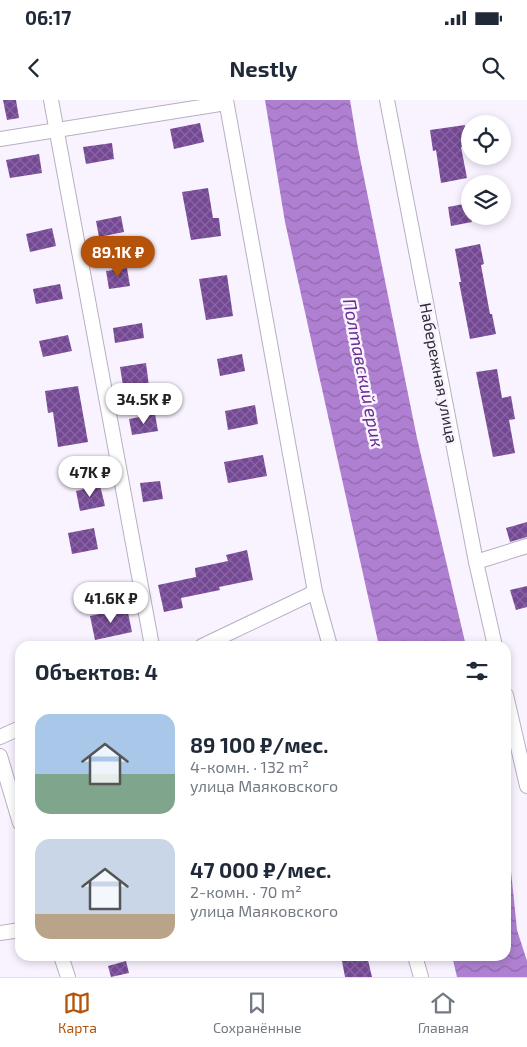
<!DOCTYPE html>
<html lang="ru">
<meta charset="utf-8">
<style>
:root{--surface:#fff;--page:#f2f2f3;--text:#1f2937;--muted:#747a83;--line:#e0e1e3;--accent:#b45309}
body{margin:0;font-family:"Exo 2",sans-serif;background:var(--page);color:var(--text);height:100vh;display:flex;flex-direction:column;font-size:19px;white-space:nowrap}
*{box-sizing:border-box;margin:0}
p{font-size:16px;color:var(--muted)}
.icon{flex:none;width:28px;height:28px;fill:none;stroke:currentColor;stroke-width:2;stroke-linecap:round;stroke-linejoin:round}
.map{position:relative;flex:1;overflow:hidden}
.sheet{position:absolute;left:15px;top:541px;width:496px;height:320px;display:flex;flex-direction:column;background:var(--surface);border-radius:15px;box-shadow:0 2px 8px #0003}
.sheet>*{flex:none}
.fabs{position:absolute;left:461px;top:15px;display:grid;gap:10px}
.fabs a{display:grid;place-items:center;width:50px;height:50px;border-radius:50%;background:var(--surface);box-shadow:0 2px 8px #0003;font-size:25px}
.price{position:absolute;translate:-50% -42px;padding:0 11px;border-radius:18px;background:#fff;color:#222;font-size:16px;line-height:32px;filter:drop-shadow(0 1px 2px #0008)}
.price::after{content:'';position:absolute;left:50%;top:30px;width:15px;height:11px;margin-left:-8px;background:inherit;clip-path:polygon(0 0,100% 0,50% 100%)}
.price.on{background:var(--accent);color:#fff}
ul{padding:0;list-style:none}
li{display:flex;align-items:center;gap:15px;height:125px;padding:0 20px}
li span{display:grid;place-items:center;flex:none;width:140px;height:100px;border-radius:15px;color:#555}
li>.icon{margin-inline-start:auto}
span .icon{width:60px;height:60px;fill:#fffc;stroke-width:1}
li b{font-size:21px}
h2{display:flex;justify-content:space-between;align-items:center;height:60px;padding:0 20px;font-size:21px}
.status{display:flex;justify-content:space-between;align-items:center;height:35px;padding:0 25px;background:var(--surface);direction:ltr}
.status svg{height:14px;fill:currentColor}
header{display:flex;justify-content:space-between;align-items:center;height:65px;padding:0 20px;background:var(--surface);font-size:22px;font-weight:700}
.tabs{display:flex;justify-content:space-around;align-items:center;height:70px;border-top:1px solid var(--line);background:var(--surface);font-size:14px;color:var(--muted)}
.tabs a{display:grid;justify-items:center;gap:2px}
.tabs .on{color:var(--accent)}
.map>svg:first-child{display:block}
.water{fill:url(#water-waves)}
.building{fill:url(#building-cross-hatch)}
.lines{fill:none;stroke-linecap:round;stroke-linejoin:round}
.minor-casing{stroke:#b8b0bf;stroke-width:16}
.minor{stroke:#fff;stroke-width:14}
.labels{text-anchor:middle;stroke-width:5;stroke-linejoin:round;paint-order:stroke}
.street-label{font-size:16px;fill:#2e2b31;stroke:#f9f2ff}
.water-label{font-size:18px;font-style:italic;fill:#682d8d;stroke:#f9f2ff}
</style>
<div class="status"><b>06:17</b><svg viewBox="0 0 49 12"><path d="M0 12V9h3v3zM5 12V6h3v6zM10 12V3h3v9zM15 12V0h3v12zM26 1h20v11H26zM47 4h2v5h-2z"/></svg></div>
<header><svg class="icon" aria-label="back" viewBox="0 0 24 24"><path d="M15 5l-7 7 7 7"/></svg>Nestly<svg class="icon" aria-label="search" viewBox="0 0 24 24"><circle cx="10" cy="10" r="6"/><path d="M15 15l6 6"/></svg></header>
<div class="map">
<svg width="527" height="877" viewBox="0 0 527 877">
<defs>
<pattern id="water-waves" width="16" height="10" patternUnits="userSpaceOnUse" patternTransform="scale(1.25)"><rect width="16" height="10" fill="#af80d2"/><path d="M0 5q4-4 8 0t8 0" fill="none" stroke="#8f69ab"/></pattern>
<pattern id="building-cross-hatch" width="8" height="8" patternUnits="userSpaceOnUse" patternTransform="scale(1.25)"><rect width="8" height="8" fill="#754895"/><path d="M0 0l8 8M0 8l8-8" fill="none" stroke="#8866a0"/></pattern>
</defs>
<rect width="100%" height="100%" fill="#f9f2ff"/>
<g class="water">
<polygon points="265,0 350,0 358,48 417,338 466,546 379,546 285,122"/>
<polygon points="506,722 517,830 527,861 527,877 457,877 452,856 506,856"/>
</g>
<g class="building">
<polygon points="3,0 16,0 19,18 7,20"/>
<polygon points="200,23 204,42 174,49 170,29"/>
<polygon points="465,25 468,45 461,47 467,78 441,83 436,50 433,51 430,30"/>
<polygon points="112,43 114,59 86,64 83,47"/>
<polygon points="39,54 42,73 10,78 6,60"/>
<polygon points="208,88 213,118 219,118 221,136 191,140 182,92"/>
<polygon points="469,103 472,122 451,126 448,107"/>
<polygon points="121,116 124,132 99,137 96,121"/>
<polygon points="52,128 56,146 30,152 26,134"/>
<polygon points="480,144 484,164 481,165 490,214 492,214 496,234 470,239 459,182 461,182 455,149"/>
<polygon points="127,168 130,186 109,189 106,171"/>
<polygon points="227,175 233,216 206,220 199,179"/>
<polygon points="60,184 63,199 36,204 33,189"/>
<polygon points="142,223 144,238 115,243 113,228"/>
<polygon points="68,235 72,251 43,257 39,241"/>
<polygon points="242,254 245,271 220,276 217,259"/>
<polygon points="146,263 150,294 125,298 120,267"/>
<polygon points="497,269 502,298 511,296 515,319 509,320 515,353 493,357 476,272"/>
<polygon points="78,286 88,342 58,347 53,312 48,313 45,291"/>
<polygon points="255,305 258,324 228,330 225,311"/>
<polygon points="155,314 158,331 132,335 129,319"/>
<polygon points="263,355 267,376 228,383 224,362"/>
<polygon points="160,381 163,399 143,402 140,383"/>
<polygon points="100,385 105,406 80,411 76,391"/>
<polygon points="527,422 527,437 510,442 506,428"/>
<polygon points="94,428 98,449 72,454 68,433"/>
<polygon points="247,450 253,480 219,487 220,490 181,498 183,508 164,512 158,485 196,477 195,468 228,461 226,455"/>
<polygon points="527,486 527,507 516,510 510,490"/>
<polygon points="127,508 132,532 95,540 90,516"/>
<polygon points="341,856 367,856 372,877 345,877"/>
<polygon points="126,861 129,873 111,877 108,866"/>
</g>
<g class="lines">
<g class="minor-casing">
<g id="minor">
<polyline points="51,0 152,546"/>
<polyline points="226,0 315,492 330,546"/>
<polyline points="387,0 476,462 495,546"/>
<polyline points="0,39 226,3"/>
<polyline points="476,462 527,446"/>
<polyline points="202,546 315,492"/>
<polyline points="506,595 527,686"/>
<polyline points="0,637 20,628"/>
<polyline points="0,656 20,723"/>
<polyline points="0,833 20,830"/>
<polyline points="61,856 68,877"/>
<polyline points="415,856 421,877"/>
</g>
</g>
<use href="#minor" class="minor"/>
</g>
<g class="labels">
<g class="street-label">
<text transform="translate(439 273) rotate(79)" y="6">Набережная улица</text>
</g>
<g class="water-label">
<text transform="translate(363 273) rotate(79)" y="6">Полтавский ерик</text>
</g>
</g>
</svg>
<div class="fabs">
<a><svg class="icon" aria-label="locate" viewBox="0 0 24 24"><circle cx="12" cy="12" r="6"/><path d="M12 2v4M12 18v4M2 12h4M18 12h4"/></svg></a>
<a><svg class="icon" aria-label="layers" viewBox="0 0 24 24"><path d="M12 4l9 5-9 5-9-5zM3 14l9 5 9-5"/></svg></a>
</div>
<b class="price on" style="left:118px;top:178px">89.1K ₽</b>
<b class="price" style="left:144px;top:325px">34.5K ₽</b>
<b class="price" style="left:90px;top:398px">47K ₽</b>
<b class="price" style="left:111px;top:524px">41.6K ₽</b>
<section class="sheet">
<h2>Объектов: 4<svg class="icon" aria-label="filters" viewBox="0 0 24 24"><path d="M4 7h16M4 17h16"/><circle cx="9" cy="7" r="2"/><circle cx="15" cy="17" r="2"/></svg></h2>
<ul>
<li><span style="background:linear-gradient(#a9c7e8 60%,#7fa58c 0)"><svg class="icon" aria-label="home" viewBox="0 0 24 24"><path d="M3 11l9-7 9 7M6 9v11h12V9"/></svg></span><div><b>89 100 ₽/мес.</b><p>4-комн. · 132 m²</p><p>улица Маяковского</p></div></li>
<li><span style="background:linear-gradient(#c9d6e8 75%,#b9a48a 0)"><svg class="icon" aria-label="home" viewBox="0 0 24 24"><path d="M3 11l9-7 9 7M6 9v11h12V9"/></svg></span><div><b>47 000 ₽/мес.</b><p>2-комн. · 70 m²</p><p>улица Маяковского</p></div></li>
</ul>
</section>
</div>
<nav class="tabs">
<a class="on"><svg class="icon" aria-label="map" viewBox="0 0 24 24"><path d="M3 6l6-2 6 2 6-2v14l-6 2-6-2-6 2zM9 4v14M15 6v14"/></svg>Карта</a>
<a><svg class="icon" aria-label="saved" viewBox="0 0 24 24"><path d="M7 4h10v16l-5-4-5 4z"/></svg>Сохранённые</a>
<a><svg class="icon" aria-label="home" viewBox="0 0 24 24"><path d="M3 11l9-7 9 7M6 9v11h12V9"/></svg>Главная</a>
</nav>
